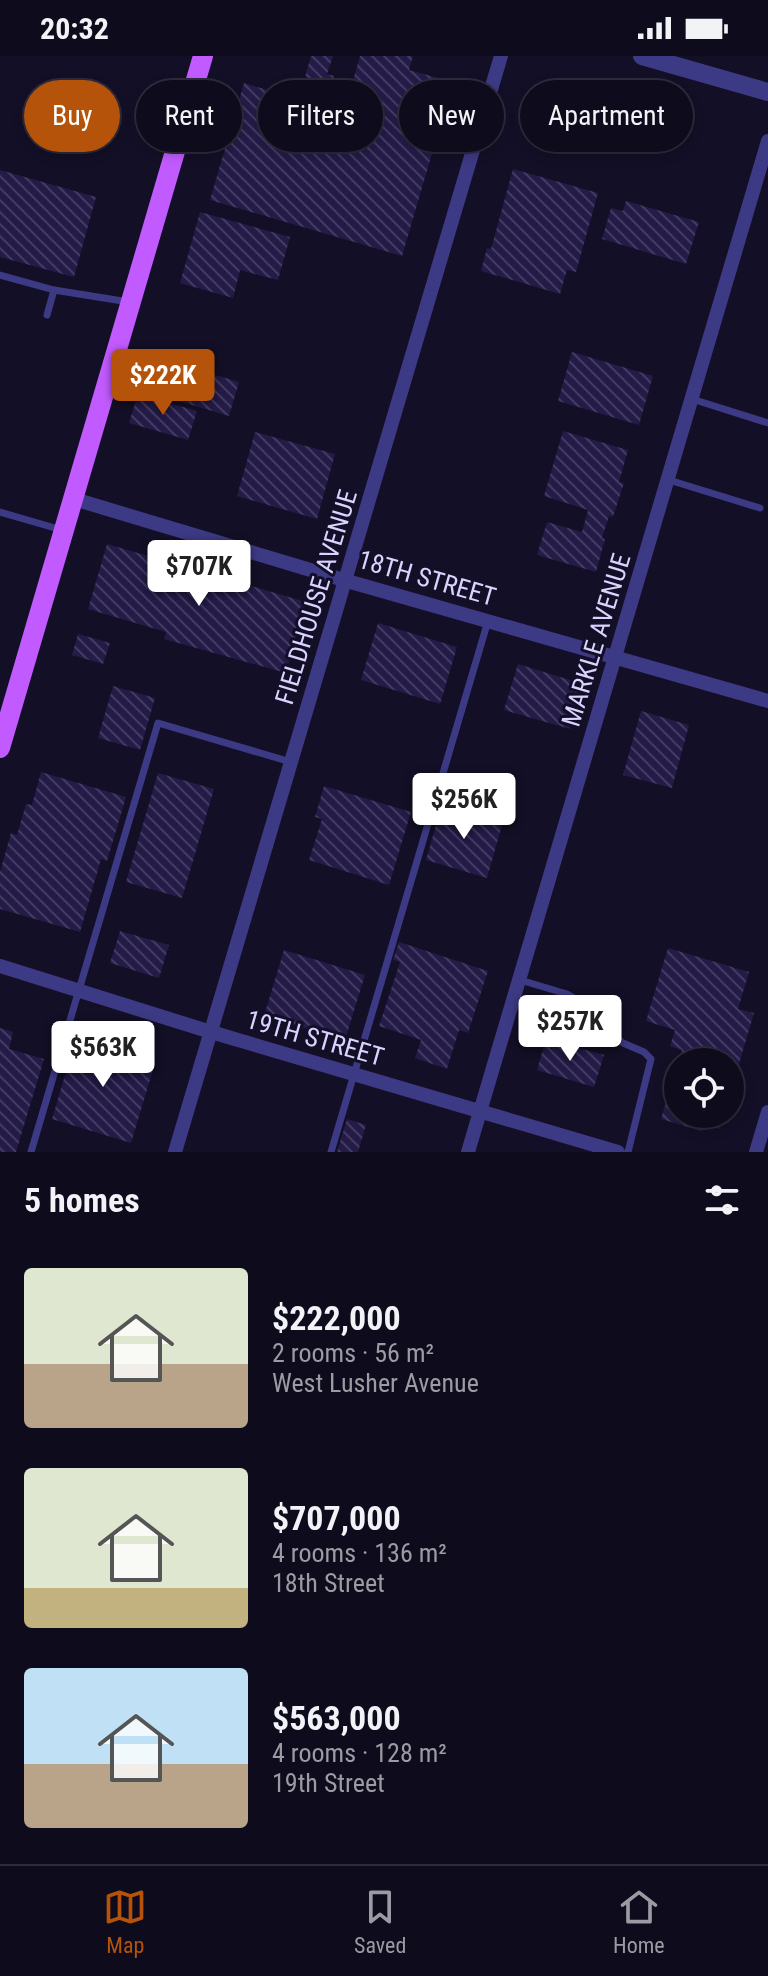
<!DOCTYPE html>
<meta charset="utf-8">
<style>
:root{--surface:#0e0b1c;--page:#171425;--text:#f1f3f6;--muted:#9b9ba3;--line:#2e2b3b;--accent:#b45309}
body{margin:0;font-family:"Roboto Condensed",sans-serif;background:var(--page);color:var(--text);height:100vh;display:flex;flex-direction:column;font-size:30px;white-space:nowrap}
*{box-sizing:border-box;margin:0}
p{font-size:26px;color:var(--muted)}
.icon{flex:none;width:44px;height:44px;fill:none;stroke:currentColor;stroke-width:2;stroke-linecap:round;stroke-linejoin:round}
.map{position:relative;height:1096px;overflow:hidden}
.details{display:flex;flex-direction:column;background:var(--surface);flex:1}
.details>*{flex:none}
.top-card{position:absolute;left:24px;top:24px;width:720px;height:72px;display:flex;gap:16px}
.controls{position:absolute;left:664px;top:992px;display:grid;gap:16px}
.controls a{display:grid;place-items:center;width:80px;height:80px;border-radius:50%;background:var(--surface);box-shadow:0 4px 12px #0003,0 0 0 2px var(--line);font-size:40px}
.price{position:absolute;translate:-50% -68px;padding:0 18px;border-radius:8px;background:#fff;color:#222;font-size:26px;line-height:52px;filter:drop-shadow(0 2px 4px #0008)}
.price::after{content:'';position:absolute;left:50%;top:48px;width:24px;height:18px;margin-left:-12px;background:inherit;clip-path:polygon(0 0,100% 0,50% 100%)}
.price.current{background:var(--accent);color:#fff}
ul{padding:0;list-style:none}
li{display:flex;align-items:center;gap:24px;height:200px;padding:0 24px}
li span{display:grid;place-items:center;flex:none;width:224px;height:160px;border-radius:8px;color:#555}
li>.icon{margin-inline-start:auto}
span .icon{width:96px;height:96px;fill:#fffc;stroke-width:1}
li b{font-size:34px}
h2{display:flex;justify-content:space-between;align-items:center;height:96px;padding:0 24px;font-size:34px}
.chip{padding:0 28px;border-radius:36px;background:var(--surface);box-shadow:0 4px 12px #0003,0 0 0 2px var(--line);font-size:28px;line-height:72px}
.chip.current{background:var(--accent);color:#fff}
.status{display:flex;justify-content:space-between;align-items:center;height:56px;padding:0 40px;background:var(--surface);direction:ltr}
.status svg{height:22px;fill:currentColor}
.dock{display:flex;justify-content:space-around;align-items:center;height:112px;border-top:2px solid var(--line);background:var(--surface);font-size:22px;color:var(--muted)}
.dock a{display:grid;justify-items:center;gap:4px}
.dock .current{color:var(--accent)}
.map>svg:first-child{display:block}
.building{fill:url(#building-back-hatch)}
.lines{fill:none;stroke-linecap:round;stroke-linejoin:round}
.service{stroke:#3d3a85;stroke-width:7}
.minor{stroke:#3d3a85;stroke-width:14}
.tertiary{stroke:#3d3a85;stroke-width:18}
.primary{stroke:#c25bff;stroke-width:20}
.labels{text-anchor:middle;stroke-width:6;stroke-linejoin:round;paint-order:stroke}
.street-label{font-size:26px;fill:#d9d4ff;stroke:#130f26}
</style>
<div class="status"><b>20:32</b><svg viewBox="0 0 49 12"><path d="M0 12V9h3v3zM5 12V6h3v6zM10 12V3h3v9zM15 12V0h3v12zM26 1h20v11H26zM47 4h2v5h-2z"/></svg></div>
<div class="map">
<svg width="768" height="1096" viewBox="0 0 768 1096">
<defs>
<pattern id="building-back-hatch" width="6" height="6" patternUnits="userSpaceOnUse" patternTransform="scale(2)"><rect width="6" height="6" fill="#241b47"/><path d="M-1 5l2 2M0 0l6 6M5-1l2 2" fill="none" stroke="#433b63"/></pattern>
</defs>
<rect width="100%" height="100%" fill="#130f26"/>
<g class="building">
<polygon points="311,0 333,0 327,18 334,20 331,28 305,21"/>
<polygon points="360,0 413,0 409,14 453,26 402,200 210,144 244,27 344,56"/>
<polygon points="513,113 598,137 576,216 567,214 560,238 481,215 487,192 491,193"/>
<polygon points="0,114 96,141 74,221 0,201"/>
<polygon points="626,145 699,166 686,208 602,183 611,152 623,155"/>
<polygon points="200,156 290,181 278,224 240,214 233,242 180,227"/>
<polygon points="572,296 653,320 639,369 558,345"/>
<polygon points="147,299 239,326 229,360 138,333"/>
<polygon points="138,338 197,355 188,384 129,367"/>
<polygon points="563,375 628,394 619,426 624,427 613,461 609,460 602,482 605,483 596,516 537,499 547,466 582,476 588,454 544,440"/>
<polygon points="255,376 335,398 317,463 237,440"/>
<polygon points="107,488 306,546 286,617 164,583 166,576 88,553"/>
<polygon points="378,567 457,591 440,648 361,624"/>
<polygon points="78,578 110,587 103,608 72,599"/>
<polygon points="518,608 583,628 570,673 504,654"/>
<polygon points="113,630 155,642 140,694 98,682"/>
<polygon points="641,655 689,669 672,732 623,719"/>
<polygon points="41,716 126,741 107,805 101,803 80,876 0,853 0,816 11,777 17,779 26,748 32,749"/>
<polygon points="158,717 214,733 182,842 126,826"/>
<polygon points="324,730 411,756 389,829 309,804 322,763 315,761"/>
<polygon points="442,748 503,766 487,822 426,804"/>
<polygon points="120,875 169,889 159,922 110,907"/>
<polygon points="399,886 488,915 468,977 459,974 447,1013 415,1002 421,984 379,970 400,906 393,904"/>
<polygon points="668,892 749,916 738,953 754,957 731,1035 730,1006 678,1006 682,994 670,990 675,974 646,965"/>
<polygon points="284,894 365,919 345,984 264,960"/>
<polygon points="0,972 13,976 9,993 44,1003 16,1096 0,1096"/>
<polygon points="78,975 111,985 108,993 155,1007 131,1087 52,1063"/>
<polygon points="546,983 604,999 594,1031 537,1014"/>
<polygon points="677,1008 678,1058 724,1058 719,1073 703,1068 701,1075 661,1063"/>
<polygon points="347,1063 366,1069 358,1096 337,1096"/>
</g>
<g class="lines">
<g class="service">
<polyline points="0,219 54,234 129,246"/>
<polyline points="47,259 54,234"/>
<polyline points="692,343 768,367"/>
<polyline points="669,424 760,452"/>
<polyline points="0,456 62,474"/>
<polyline points="520,924 567,938 579,945 593,964 623,987 644,996 651,1003 628,1096"/>
<polyline points="31,1096 158,667 291,706"/>
<polyline points="331,1096 488,565"/>
</g>
<g class="minor">
<polyline points="74,443 347,525 768,645"/>
<polyline points="0,910 211,976 618,1096"/>
<polyline points="175,1096 501,0"/>
<polyline points="468,1096 768,85"/>
<polyline points="756,1096 768,1056"/>
</g>
<polyline class="tertiary" points="642,0 768,36"/>
<polyline class="primary" points="0,692 203,0"/>
</g>
<g class="labels">
<g class="street-label">
<text transform="translate(427 522) rotate(16)" y="9">18TH STREET</text>
<text transform="translate(316 541) rotate(-73)" y="9">FIELDHOUSE AVENUE</text>
<text transform="translate(596 584) rotate(-73)" y="9">MARKLE AVENUE</text>
<text transform="translate(315 982) rotate(16)" y="9">19TH STREET</text>
</g>
</g>
</svg>
<div class="controls">
<a><svg class="icon" aria-label="locate" viewBox="0 0 24 24"><circle cx="12" cy="12" r="6"/><path d="M12 2v4M12 18v4M2 12h4M18 12h4"/></svg></a>
</div>
<b class="price current" style="left:163px;top:361px">$222K</b>
<b class="price" style="left:199px;top:552px">$707K</b>
<b class="price" style="left:464px;top:785px">$256K</b>
<b class="price" style="left:570px;top:1007px">$257K</b>
<b class="price" style="left:103px;top:1033px">$563K</b>
<div class="top-card">
<a class="chip current">Buy</a>
<a class="chip">Rent</a>
<a class="chip">Filters</a>
<a class="chip">New</a>
<a class="chip">Apartment</a>
</div>
</div>
<section class="details">
<h2>5 homes<svg class="icon" aria-label="filters" viewBox="0 0 24 24"><path d="M4 7h16M4 17h16"/><circle cx="9" cy="7" r="2"/><circle cx="15" cy="17" r="2"/></svg></h2>
<ul>
<li><span style="background:linear-gradient(#dfe7d0 60%,#b9a48a 0)"><svg class="icon" aria-label="home" viewBox="0 0 24 24"><path d="M3 11l9-7 9 7M6 9v11h12V9"/></svg></span><div><b>$222,000</b><p>2 rooms · 56 m²</p><p>West Lusher Avenue</p></div></li>
<li><span style="background:linear-gradient(#dfe7d0 75%,#c2b280 0)"><svg class="icon" aria-label="home" viewBox="0 0 24 24"><path d="M3 11l9-7 9 7M6 9v11h12V9"/></svg></span><div><b>$707,000</b><p>4 rooms · 136 m²</p><p>18th Street</p></div></li>
<li><span style="background:linear-gradient(#bfe0f5 60%,#b9a48a 0)"><svg class="icon" aria-label="home" viewBox="0 0 24 24"><path d="M3 11l9-7 9 7M6 9v11h12V9"/></svg></span><div><b>$563,000</b><p>4 rooms · 128 m²</p><p>19th Street</p></div></li>
</ul>
</section>
<nav class="dock">
<a class="current"><svg class="icon" aria-label="map" viewBox="0 0 24 24"><path d="M3 6l6-2 6 2 6-2v14l-6 2-6-2-6 2zM9 4v14M15 6v14"/></svg>Map</a>
<a><svg class="icon" aria-label="saved" viewBox="0 0 24 24"><path d="M7 4h10v16l-5-4-5 4z"/></svg>Saved</a>
<a><svg class="icon" aria-label="home" viewBox="0 0 24 24"><path d="M3 11l9-7 9 7M6 9v11h12V9"/></svg>Home</a>
</nav>
